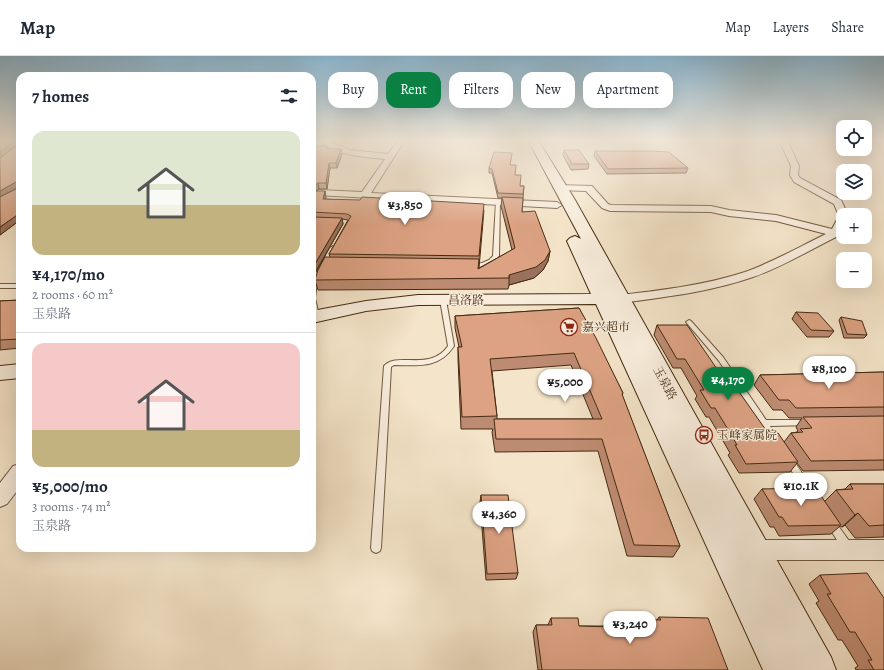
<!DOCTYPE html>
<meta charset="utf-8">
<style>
:root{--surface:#fff;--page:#f2f2f3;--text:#1f2937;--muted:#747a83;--line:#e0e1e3;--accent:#0b8043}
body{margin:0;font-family:Alegreya,"Noto Serif SC",serif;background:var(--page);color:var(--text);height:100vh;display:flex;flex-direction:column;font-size:15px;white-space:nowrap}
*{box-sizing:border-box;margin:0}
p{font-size:13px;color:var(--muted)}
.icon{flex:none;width:22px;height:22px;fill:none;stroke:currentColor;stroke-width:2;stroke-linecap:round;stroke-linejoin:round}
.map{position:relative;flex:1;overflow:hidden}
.panel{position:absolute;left:16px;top:16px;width:300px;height:480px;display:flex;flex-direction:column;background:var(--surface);border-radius:12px;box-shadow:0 4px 16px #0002}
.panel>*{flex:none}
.banner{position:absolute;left:328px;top:16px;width:380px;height:36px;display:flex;gap:8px}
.buttons{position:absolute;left:836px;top:64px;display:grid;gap:8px}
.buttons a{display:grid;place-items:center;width:36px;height:36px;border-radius:8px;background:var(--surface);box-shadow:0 4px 16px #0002;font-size:20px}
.price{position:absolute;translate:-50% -34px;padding:0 9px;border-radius:14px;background:#fff;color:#222;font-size:13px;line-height:26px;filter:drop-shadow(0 1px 2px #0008)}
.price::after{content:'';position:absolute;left:50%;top:24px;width:12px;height:9px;margin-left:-6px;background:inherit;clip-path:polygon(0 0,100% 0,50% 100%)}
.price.on{background:var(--accent);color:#fff}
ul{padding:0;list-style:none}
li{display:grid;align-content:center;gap:8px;height:212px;padding:0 16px}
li+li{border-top:1px solid var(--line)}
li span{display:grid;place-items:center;height:124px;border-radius:12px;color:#555}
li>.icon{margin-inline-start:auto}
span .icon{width:72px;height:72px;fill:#fffc;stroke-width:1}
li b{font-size:17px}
h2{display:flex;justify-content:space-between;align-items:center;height:48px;padding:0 16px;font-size:17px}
.chip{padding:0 14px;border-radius:12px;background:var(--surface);box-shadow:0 4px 16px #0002;font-size:14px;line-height:36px}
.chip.on{background:var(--accent);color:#fff}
header{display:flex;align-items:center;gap:24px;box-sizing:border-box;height:56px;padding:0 20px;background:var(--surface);border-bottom:1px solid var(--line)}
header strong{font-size:19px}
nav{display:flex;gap:22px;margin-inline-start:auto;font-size:14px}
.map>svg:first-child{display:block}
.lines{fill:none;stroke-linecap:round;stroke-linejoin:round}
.lane-casing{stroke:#715940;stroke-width:2}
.street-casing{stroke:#715940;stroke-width:2}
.secondary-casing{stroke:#452b12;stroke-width:2}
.lane{fill:#f8eddc;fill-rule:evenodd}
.street{fill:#f8eddc;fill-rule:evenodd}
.secondary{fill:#f8eddc;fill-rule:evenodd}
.wall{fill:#bd8b71;stroke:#452b12;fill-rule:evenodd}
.shaded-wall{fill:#9a715c;stroke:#452b12}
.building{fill:#dca283;stroke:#452b12}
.labels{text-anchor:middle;stroke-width:3;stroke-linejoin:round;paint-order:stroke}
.street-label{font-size:12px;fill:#452b12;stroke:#f8eddc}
.poi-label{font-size:12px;fill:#452b12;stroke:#f8eddc;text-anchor:start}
</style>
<header>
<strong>Map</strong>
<nav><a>Map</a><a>Layers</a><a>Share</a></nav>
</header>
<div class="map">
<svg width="884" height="614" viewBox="0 0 884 614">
<rect width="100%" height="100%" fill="#f4e4c9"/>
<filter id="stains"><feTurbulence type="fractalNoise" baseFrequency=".005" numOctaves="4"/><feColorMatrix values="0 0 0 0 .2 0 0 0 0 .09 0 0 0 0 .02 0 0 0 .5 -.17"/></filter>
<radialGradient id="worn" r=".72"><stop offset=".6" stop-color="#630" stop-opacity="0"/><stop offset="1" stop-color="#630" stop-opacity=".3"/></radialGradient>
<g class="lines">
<g class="lane-casing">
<g id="lane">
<path d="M496 145 500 146 499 200C491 210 479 213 467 211V209L482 207 489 204 493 200Z"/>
<polygon points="333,190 336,192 317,226 315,242 319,260 316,262 314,261 312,256 312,225 330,192"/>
<rect x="0" y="228" width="20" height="4"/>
<path d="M443 242 446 244 454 290C439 313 418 309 394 309L391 311 381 492 380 495 376 497 372 495 371 492 384 310C397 295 430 316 448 290L440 244Z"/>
<polygon points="689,264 691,265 723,301 766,364 808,364 811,365 812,367 811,369 770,370 779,384 778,386 775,387 772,386 719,305 686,266"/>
<polygon points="789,400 792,402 820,444 818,447 815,448 812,447 786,406 785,404 786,402"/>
<polygon points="831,463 834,464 852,489 853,492 852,495 848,497 844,495 828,470 826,467 828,464"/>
</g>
</g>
<g class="street-casing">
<g id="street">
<path d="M326 84H333L332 87 350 94 388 98 399 84H405L371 137 557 146 562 149 557 152 316 139 314 137 316 135 319 134 362 136 385 103C364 101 343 100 324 89L323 87Z"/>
<path d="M782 84H790L788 86 799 110 798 119 800 122 841 144 848 159H843V173L836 181C808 195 782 211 753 221 710 236 665 241 621 247L616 246 615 243 616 240 621 239C663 234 705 229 745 216 773 206 799 191 826 178L776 165 729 160 711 156 610 155 602 152 586 135 560 134 556 131 557 129 592 130 608 148 611 149 711 150 729 154 776 159 832 173 839 160 834 148 794 126 790 119 791 110 780 86Z"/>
<polygon points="20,408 20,431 7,448 0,451 0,427 13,410"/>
<polygon points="754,484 884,484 884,504 754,504 746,501 743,494 746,487"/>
</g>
</g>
<g class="secondary-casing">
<g id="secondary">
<polygon points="528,84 538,84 575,144 831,601 836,614 763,614 596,248 418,249 366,255 312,267 312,255 366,245 418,239 591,238 567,185 570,182 575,180 581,183"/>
<polygon points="20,308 20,322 0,324 0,310"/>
</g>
</g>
<use href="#lane" class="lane"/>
<use href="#street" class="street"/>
<use href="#secondary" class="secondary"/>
</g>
<g class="wall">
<polygon points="0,84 20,84 20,164 0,179 0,102 19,88 19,87"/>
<polygon points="312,90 327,90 327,92 342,98 337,112 330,112 327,133 319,133 315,135 326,141 325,143 484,154 479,212 512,194 501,150 502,142 498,142 492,117 489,117 489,112 512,97 510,109 520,130 524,130 522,156 550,195 548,205 543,214 534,222 509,229 508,233 318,234 315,224 330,201 329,198 348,164 342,163 343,168 312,222"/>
<polygon points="564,94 589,108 588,113 571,114 563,99"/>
<polygon points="595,95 688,112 686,117 607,118 594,100"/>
<polygon points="20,244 20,292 0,294 0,245"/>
<path d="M579 252 623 337 622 339 680 490 673 501 627 500 598 395 495 396 492 376 493 373H461L458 303V291H459L455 272V260ZM571 309 593 363H497V360L492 315Z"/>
<polygon points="796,256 834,275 829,281 807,281 792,263"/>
<polygon points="841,261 867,279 864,282 844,282 839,264"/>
<polygon points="657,269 719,316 768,377 784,386 791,377 797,376 798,375 796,371 802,362 789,362 782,354 773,354 754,329 760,319 884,316 884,414 803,415 797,407 790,416 739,417 728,399 730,397 726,390 709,361 706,361 695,343 697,340 681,312 673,312 654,279"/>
<polygon points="850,428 884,428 884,481 855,482 845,469 842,471 840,470 831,478 779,480 774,471 770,471 754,443 762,433 809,437 825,445 836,434 845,433"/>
<polygon points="481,439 518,517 516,523 486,524 480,446"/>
<polygon points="820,519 884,614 856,614 855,612 858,610 842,584 838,584 816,547 819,545 809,528"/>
<polygon points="659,561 728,614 538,614 533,576 536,569 548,569 551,562 579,570 603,570 608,563 657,564"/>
</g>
<g class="shaded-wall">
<polygon points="15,84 16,84 18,87 0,102 0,96"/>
<polygon points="341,93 342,98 337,112 336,107"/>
<polygon points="329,107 330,112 327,133 326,127"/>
<polygon points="16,126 19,131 0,141 0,135"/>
<polygon points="318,127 319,133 312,137 312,131"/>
<polygon points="325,135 326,141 324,148 323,143"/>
<polygon points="20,157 20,164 0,179 0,171"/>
<polygon points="342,162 343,168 312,222 312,213"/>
<polygon points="550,195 548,205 543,214 534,222 509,229 509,219"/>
<polygon points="858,457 845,469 842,471 855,459"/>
</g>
<g class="building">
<polygon points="0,84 15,84 0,96"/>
<polygon points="19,84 20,84 20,157 0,171 0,141 18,132 18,126 16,126 0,135 0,102 19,88"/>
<polygon points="312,90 327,90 326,92 341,93 336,107 329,107 326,127 318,127 312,131"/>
<polygon points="564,94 579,94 589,108 572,108"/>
<polygon points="595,95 649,95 669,96 688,112 608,113"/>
<polygon points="494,96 512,97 510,109 516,109 515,119 521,119 520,130 524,130 523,138 498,137 492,113 489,112"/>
<polygon points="312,132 315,135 325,135 323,143 360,144 362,141 484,148 479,200 329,198 351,160 347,158 312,156"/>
<polygon points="502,141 523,142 522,156 535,155 550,195 545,204 536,211 509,219 509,222 315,224 318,214 325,201 479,203 478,213 515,192"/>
<polygon points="312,161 342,162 312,213"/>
<polygon points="20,244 20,283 0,284 0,245"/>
<polygon points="579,252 596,282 623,337 622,338 680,490 634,489 602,383 496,383 494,363 602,363 574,297 490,303 497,360 462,361 458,291 462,291 455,260"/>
<polygon points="796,256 818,257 834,275 811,274"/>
<polygon points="841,261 862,265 867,279 847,278"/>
<polygon points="657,269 687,269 719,316 725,316 768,377 778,377 798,406 746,408 735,389 737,389 732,380 715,352 711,352 700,334 704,334 685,303 677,303"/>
<polygon points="884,316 884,351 796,352 789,344 779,344 760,319"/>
<polygon points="884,360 884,404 811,405 791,377 803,376 800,373 812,372 803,361"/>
<polygon points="850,428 884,428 884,469 869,470 858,457 855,459 836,434 853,433"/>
<polygon points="806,432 809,437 819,437 841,469 788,470 782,461 779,461 762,433"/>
<polygon points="481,439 508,439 518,517 487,518"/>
<polygon points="867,517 884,542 884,614 874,614 868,604 872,604 855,576 850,576 827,538 831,538 820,519"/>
<polygon points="659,561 708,562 728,614 542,614 536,569 552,569 551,562 578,562 579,570 610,571 608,563 661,564"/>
</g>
<linearGradient id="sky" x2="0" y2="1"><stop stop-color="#89b8d4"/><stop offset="0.5" stop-color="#faf3e7"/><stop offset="1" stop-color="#faf3e7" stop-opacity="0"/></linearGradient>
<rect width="884" height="169" fill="url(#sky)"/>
<defs>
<g id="supermarket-ring" transform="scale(0.9)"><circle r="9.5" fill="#f8eddc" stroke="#8f2418" stroke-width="1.5"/><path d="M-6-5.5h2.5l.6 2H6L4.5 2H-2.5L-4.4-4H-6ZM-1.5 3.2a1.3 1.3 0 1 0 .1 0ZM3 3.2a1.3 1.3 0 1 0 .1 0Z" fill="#8f2418"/></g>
<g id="bus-ring" transform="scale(0.9)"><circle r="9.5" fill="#f8eddc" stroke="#8f2418" stroke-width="1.5"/><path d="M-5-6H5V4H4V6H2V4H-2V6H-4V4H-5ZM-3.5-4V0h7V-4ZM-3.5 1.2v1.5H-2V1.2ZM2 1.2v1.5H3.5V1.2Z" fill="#8f2418"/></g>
</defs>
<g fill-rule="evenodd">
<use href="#supermarket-ring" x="569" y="271"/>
<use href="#bus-ring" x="704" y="379"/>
</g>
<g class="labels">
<g class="street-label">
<text x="466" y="248">昌洛路</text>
<text transform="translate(665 327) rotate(62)" y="4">玉泉路</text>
</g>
<g class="poi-label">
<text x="582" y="275">嘉兴超市</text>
<text x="717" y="383">玉峰家属院</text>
</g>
</g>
<rect width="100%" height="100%" filter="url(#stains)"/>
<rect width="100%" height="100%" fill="url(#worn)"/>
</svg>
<div class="buttons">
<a><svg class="icon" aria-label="locate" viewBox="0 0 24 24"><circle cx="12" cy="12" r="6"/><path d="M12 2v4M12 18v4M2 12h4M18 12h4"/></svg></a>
<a><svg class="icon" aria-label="layers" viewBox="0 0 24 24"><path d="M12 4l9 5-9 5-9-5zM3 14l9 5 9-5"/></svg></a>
<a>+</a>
<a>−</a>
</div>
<b class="price" style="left:405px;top:170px">¥3,850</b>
<b class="price" style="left:829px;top:334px">¥8,100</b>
<b class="price on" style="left:728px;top:345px">¥4,170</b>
<b class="price" style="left:565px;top:347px">¥5,000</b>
<b class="price" style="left:801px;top:451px">¥10.1K</b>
<b class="price" style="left:499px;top:479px">¥4,360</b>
<b class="price" style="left:630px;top:589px">¥3,240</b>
<div class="banner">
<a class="chip">Buy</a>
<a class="chip on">Rent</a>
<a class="chip">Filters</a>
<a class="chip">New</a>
<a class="chip">Apartment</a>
</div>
<section class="panel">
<h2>7 homes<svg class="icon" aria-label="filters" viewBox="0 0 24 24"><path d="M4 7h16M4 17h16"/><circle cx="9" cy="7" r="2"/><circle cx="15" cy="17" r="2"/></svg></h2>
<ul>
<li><span style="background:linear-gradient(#dfe7d0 60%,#c2b280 0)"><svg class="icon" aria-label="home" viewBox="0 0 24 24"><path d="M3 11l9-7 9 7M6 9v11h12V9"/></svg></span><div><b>¥4,170/mo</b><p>2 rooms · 60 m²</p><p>玉泉路</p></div></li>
<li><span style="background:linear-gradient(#f6c9c9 70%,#c2b280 0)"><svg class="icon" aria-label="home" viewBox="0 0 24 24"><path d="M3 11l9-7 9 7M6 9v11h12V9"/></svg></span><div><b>¥5,000/mo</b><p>3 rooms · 74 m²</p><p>玉泉路</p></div></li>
</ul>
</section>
</div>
